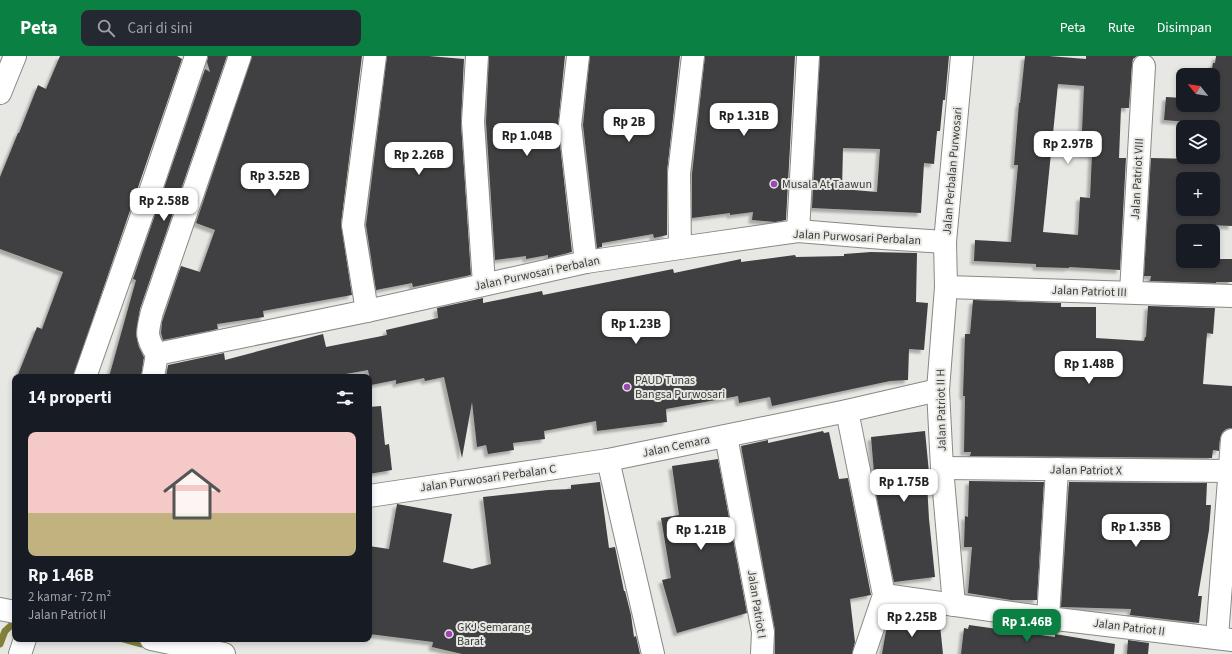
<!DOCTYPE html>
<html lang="id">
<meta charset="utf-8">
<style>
:root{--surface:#171b24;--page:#242831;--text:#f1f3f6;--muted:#9ea1a6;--accent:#0b8043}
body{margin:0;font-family:"Source Sans 3",sans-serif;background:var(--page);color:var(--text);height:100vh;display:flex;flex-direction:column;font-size:15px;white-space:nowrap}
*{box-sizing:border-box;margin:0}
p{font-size:13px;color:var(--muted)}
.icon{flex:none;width:22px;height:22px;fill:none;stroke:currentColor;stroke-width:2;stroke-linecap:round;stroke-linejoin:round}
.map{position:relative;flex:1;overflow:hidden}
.drawer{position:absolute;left:12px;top:318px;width:360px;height:268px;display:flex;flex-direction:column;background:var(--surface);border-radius:8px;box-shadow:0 2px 6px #0003}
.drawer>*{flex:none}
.needle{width:26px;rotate:300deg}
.fabs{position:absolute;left:1176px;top:12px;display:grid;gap:8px}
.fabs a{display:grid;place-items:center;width:44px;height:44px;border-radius:8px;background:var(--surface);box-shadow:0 2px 6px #0003;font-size:20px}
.price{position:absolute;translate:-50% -34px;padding:0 9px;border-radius:8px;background:#fff;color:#222;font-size:13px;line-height:26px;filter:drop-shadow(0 1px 2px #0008)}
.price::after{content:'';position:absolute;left:50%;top:24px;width:12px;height:9px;margin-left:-6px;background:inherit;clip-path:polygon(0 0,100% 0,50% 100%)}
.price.active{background:var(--accent);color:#fff}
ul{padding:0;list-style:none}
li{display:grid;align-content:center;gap:8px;height:212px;padding:0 16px}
li span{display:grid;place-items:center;height:124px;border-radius:8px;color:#555}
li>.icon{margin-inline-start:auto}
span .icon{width:72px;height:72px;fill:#fffc;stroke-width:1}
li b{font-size:17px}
h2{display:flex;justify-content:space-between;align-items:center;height:48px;padding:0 16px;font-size:17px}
header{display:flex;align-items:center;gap:24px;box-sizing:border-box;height:56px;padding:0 20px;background:var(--accent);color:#fff}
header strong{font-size:19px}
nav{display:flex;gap:22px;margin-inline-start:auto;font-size:14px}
.search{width:280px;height:36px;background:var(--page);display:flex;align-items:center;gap:10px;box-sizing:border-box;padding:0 14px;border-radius:8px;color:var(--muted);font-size:15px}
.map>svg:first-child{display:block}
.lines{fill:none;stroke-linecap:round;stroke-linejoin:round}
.stream{stroke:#81813c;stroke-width:7}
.building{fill:#413f42;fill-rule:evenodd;filter:url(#shadow)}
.street-casing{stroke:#888884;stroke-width:24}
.secondary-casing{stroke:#888884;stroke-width:24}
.street{stroke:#fff;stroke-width:22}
.secondary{stroke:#fff;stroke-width:22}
.poi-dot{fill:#9c46b3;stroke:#e7e7e3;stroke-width:1.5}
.labels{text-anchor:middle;stroke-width:4;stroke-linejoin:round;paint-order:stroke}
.street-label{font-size:12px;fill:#3b3b39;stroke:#e7e7e3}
.poi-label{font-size:12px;fill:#3b3b39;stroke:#e7e7e3;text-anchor:start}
</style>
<header>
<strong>Peta</strong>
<div class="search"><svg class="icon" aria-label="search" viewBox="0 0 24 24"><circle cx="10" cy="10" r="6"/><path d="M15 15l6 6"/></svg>Cari di sini</div>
<nav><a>Peta</a><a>Rute</a><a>Disimpan</a></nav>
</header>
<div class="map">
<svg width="1232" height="598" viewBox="0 0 1232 598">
<defs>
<filter id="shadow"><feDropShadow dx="-3.5" dy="3.5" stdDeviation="1" flood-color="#0004"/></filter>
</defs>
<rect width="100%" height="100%" fill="#e7e7e3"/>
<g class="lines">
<g class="stream">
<polyline points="123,583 141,588"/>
<polyline points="0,588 5,575 15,566"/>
</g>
</g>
<g class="building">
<polygon points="60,0 177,0 182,3 73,321 17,321 37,271 42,273 63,216 0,193 0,121 18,77 19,77 38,29 46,33"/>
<polygon points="208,0 227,0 140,253 136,278 139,291 144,301 141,321 109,321 136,224 133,223 205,13 210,16 207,6"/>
<polygon points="252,0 362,0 341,168 352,239 263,255 264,261 217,268 218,273 163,284 161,277 162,266 181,210 200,216 215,174 196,167"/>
<polygon points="387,0 429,0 464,3 461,67 471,219 413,231 412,227 376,234 366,169"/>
<polygon points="489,0 565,0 558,70 572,196 548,202 548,199 526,203 526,200 495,204 486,66"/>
<polygon points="590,0 680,0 667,116 667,179 654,182 653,178 602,187 602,191 597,192 583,69"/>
<polygon points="705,0 795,0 786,164 775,166 752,164 753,156 730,159 730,157 692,162 692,118"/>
<path d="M820 0H949L945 44H943L940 75H937L934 108 924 107 921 157 812 152ZM843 92 880 93 877 136 842 133Z"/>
<path d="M1025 0H1049L1086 3V0H1137L1133 3 1132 9 1129 52H1121L1119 102H1126L1120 214 1069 211V212L1036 211V208L974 205 975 184 1011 186 1018 109H1014L1019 47H1020ZM1058 28 1084 30 1081 97 1092 98 1090 142 1080 141 1078 179 1043 176Z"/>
<path d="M1216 0H1232V170L1183 168V205H1213V203H1232V226H1216V227L1150 225 1151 220H1144L1151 102 1196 103V101H1213V71H1199V67L1164 64 1166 41 1183 42V49H1213V19H1211L1213 7H1215ZM1183 123H1213V153H1183Z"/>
<polygon points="871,196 917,197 916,246 928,247 924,294 909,293 908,324 890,325 772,350 770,341 739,347 738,340 666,353 667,366 597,375 596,365 544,375 545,383 513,387 514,394 488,398 486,389 477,391 472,346 462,402 444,321 425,325 424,322 396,328 396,324 371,329 368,314 329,321 166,321 168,309 224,297 225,304 323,278 326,291 387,279 386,274 438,262 437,252 483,242 483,247 542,235 543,239 673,213 674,217 741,203 741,206 795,199 796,201 844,200 844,198"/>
<polygon points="973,244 1061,247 1061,251 1096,251 1096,282 1144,285 1145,281 1146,281 1148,250 1215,252 1213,278 1207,277 1203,328 1232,330 1232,372 1226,373 1222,377 1220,383 1219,395 1213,394 1212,402 970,400 971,396 964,396 965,340 963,340 965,278 970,278"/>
<polygon points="381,350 385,389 389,388 392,414 369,418 369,351"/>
<polygon points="823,375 824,377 829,376 839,423 848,422 871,539 850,543 855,586 852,598 775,598 775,574 741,390 768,384 768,387"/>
<polygon points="925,375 930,427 927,427 929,463 935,521 894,526 872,418 874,417 871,381"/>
<polygon points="718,403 747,557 677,577 662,524 671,522 661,462 679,459 672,410"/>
<polygon points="969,425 1044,426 1037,544 1011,544 968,537 972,491 964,491 965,460 968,461"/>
<polygon points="600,426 609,492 615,491 624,535 625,535 631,559 634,581 636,580 640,598 462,598 432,591 433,586 369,578 369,490 389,493 397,448 452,458 443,506 472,513 491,508 483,441 548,434 571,433 571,429"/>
<polygon points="1069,426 1207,427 1206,449 1211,449 1209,474 1198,540 1202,540 1199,567 1130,559 1131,553 1061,551"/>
<polygon points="890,561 940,569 943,598 882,598 887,569"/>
<polygon points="969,569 1055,581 1055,578 1115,588 1114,598 961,598 964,572 968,573"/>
<polygon points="1128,584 1149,587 1148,598 1127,598"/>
</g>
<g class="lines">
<g class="street-casing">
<g id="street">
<polyline points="477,0 473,66 484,228"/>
<polyline points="578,0 570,69 586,206"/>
<polyline points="798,175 808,0"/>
<polyline points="680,192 679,117 693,0"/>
<polyline points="946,231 1232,240"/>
<polyline points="1131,236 1144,10"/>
<polyline points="367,255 353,169 375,0"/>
<polyline points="157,298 367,255 586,206 680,192 798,175 883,182 945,186"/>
<path d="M157 298C145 281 147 276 152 256L240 0"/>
<polyline points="85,321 149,139 196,0"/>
<polyline points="153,321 157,298"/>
<polyline points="847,355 884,539 864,598"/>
<polyline points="726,380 763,576 762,598"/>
<polyline points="608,404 653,598"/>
<polyline points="942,412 1229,415"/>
<polyline points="369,440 608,404 847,355 938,334"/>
<polyline points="884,539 1048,562 1232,584"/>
<polyline points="954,549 942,412 938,334 946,231 945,186 962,0"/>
<polyline points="1048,562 1057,413"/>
<polyline points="1217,581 1232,384"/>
<polyline points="20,598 25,583"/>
</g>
</g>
<g class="secondary-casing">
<g id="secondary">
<polyline points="0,37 15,0"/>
<polyline points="0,553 15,556"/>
<polyline points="151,583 224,598"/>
</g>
</g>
<use href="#street" class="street"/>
<use href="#secondary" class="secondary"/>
</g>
<g class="poi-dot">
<circle cx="774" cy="128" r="4"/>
<circle cx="627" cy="331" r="4"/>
<circle cx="449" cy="578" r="4"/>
</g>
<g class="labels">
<g class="street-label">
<text transform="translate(952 115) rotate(-85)" y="4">Jalan Perbalan Purwosari</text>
<text transform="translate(1137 123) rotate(-87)" y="4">Jalan Patriot VIII</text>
<text transform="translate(857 181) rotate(3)" y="4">Jalan Purwosari Perbalan</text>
<text transform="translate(537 217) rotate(-12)" y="4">Jalan Purwosari Perbalan</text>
<text transform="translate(1089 235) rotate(2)" y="4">Jalan Patriot III</text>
<text transform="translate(941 354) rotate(-91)" y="4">Jalan Patriot II H</text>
<text transform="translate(676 390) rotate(-12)" y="4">Jalan Cemara</text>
<text transform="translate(1086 414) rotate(1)" y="4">Jalan Patriot X</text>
<text transform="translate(488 422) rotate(-8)" y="4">Jalan Purwosari Perbalan C</text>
<text transform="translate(757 548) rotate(81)" y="4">Jalan Patriot I</text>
<text transform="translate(1129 571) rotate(7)" y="4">Jalan Patriot II</text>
</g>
<g class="poi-label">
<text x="782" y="132">Musala At Taawun</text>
<text x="635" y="328">PAUD Tunas<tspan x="635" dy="14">Bangsa Purwosari</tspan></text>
<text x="457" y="575">GKJ Semarang<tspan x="457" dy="14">Barat</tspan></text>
</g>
</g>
</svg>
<div class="fabs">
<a><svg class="needle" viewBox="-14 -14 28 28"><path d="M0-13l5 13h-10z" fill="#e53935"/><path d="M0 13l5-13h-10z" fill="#9ea1a6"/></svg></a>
<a><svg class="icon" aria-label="layers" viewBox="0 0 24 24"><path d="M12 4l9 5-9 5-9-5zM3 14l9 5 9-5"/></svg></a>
<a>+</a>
<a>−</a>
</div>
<b class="price" style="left:744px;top:81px">Rp 1.31B</b>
<b class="price" style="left:629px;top:87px">Rp 2B</b>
<b class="price" style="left:527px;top:101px">Rp 1.04B</b>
<b class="price" style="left:1068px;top:109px">Rp 2.97B</b>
<b class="price" style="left:419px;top:120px">Rp 2.26B</b>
<b class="price" style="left:275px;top:141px">Rp 3.52B</b>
<b class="price" style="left:164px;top:166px">Rp 2.58B</b>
<b class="price" style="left:636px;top:289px">Rp 1.23B</b>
<b class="price" style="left:1089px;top:329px">Rp 1.48B</b>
<b class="price" style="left:904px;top:447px">Rp 1.75B</b>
<b class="price" style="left:1136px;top:492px">Rp 1.35B</b>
<b class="price" style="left:701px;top:495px">Rp 1.21B</b>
<b class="price" style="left:912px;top:582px">Rp 2.25B</b>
<b class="price active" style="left:1027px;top:587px">Rp 1.46B</b>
<section class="drawer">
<h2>14 properti<svg class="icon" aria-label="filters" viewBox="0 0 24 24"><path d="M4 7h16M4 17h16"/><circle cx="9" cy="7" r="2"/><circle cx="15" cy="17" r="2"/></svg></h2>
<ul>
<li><span style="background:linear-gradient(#f6c9c9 65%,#c2b280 0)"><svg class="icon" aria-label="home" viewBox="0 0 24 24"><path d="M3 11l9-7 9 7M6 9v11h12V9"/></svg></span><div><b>Rp 1.46B</b><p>2 kamar · 72 m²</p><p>Jalan Patriot II</p></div></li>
</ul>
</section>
</div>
